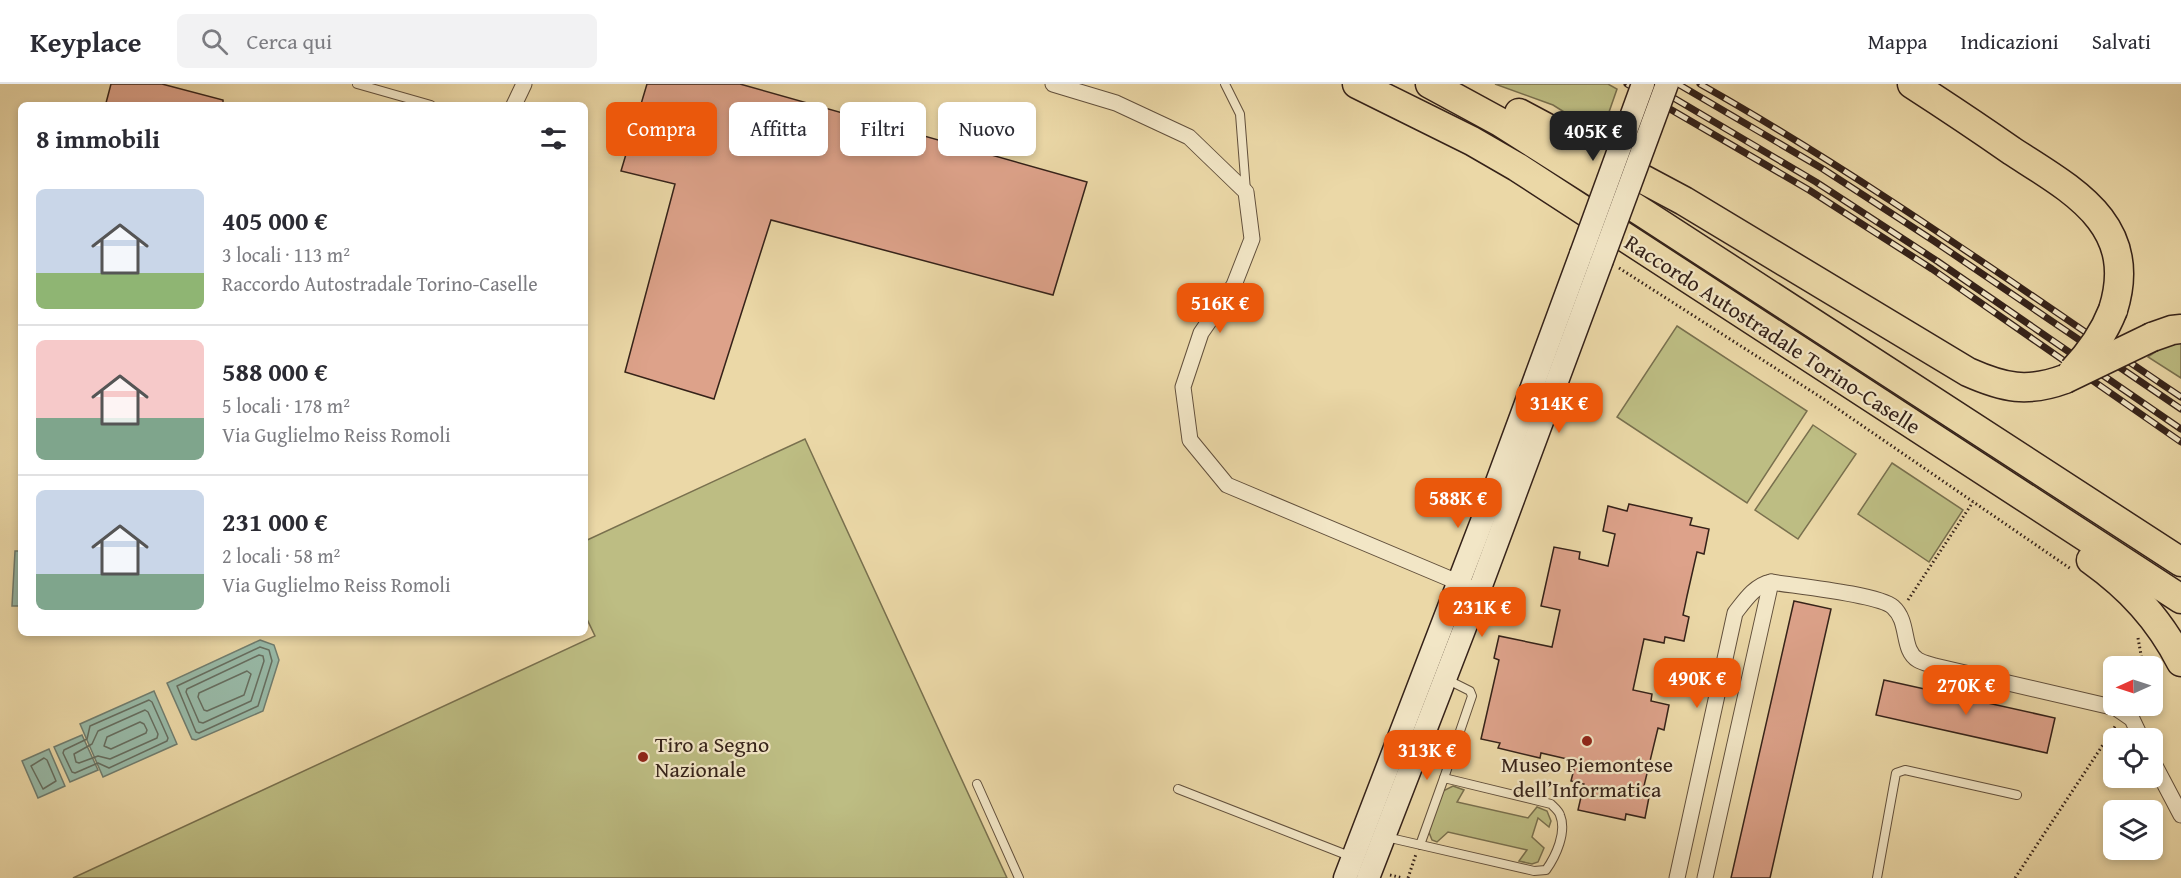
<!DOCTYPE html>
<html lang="it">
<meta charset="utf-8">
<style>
:root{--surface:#fff;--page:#f2f2f3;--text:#2b2b33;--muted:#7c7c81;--line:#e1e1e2;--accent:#ea580c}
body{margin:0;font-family:"Gentium Book Plus",serif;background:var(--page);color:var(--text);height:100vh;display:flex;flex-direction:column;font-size:22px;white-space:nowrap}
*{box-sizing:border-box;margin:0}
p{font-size:20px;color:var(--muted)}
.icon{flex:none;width:33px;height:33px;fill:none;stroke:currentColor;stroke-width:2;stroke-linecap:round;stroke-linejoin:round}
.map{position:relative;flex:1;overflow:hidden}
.details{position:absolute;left:18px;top:18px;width:570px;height:534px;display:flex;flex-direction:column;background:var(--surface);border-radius:9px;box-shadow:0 3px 9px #0003}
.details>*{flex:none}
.guide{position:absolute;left:606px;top:18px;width:570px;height:54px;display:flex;gap:12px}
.needle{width:39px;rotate:267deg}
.fabs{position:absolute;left:2103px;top:572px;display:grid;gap:12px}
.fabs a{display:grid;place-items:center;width:60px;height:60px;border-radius:9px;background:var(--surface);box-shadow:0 3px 9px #0003;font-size:30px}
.price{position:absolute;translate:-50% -51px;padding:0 14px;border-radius:12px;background:var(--accent);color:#fff;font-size:20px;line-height:39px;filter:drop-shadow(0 2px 3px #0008)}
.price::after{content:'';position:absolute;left:50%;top:36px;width:18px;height:14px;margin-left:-9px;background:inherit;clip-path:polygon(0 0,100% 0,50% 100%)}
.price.current{background:#222;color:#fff}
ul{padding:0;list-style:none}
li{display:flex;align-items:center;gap:18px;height:150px;padding:0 18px}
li+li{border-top:2px solid var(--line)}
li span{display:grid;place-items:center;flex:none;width:168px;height:120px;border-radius:9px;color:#555}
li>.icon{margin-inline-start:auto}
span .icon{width:72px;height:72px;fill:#fffc;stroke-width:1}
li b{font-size:26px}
h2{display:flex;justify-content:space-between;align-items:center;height:72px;padding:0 18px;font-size:26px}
.tag{padding:0 21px;border-radius:9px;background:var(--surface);box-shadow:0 3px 9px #0003;font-size:21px;line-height:54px}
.tag.current{background:var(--accent);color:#fff}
header{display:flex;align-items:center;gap:36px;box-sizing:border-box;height:84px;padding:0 30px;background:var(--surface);border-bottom:2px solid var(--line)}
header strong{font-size:28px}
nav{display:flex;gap:33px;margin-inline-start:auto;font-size:21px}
.search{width:420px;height:54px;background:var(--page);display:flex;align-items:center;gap:15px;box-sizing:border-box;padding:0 21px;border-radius:9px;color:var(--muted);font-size:22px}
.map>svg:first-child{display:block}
.green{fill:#bdbd83;stroke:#79704e;stroke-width:1.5}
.water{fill:#98baa8;stroke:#707d6f;stroke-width:1.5}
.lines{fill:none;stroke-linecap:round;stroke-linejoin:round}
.shore{stroke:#666e60;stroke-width:1.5}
.building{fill:#dda28a;stroke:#352219;stroke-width:1.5}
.lane-casing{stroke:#62503c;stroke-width:10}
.street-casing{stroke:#62503c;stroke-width:17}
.secondary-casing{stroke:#352219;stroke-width:25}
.highway-casing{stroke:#352219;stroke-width:31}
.path{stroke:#352219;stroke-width:3;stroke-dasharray:1.5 3;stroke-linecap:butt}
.lane{stroke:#f2e6c6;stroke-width:8}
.street{stroke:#f2e6c6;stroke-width:15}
.secondary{stroke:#f2e6c6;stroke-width:22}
.highway{stroke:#ebd8a7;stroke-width:28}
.rail-casing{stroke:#352219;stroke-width:7}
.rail{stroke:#f2e6c6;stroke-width:4.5;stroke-dasharray:14;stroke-linecap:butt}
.secondary-bridge-casing{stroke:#352219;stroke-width:25;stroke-linecap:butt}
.highway-bridge-casing{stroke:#352219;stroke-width:31;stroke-linecap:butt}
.secondary-bridge{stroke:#f2e6c6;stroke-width:22}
.highway-bridge{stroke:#ebd8a7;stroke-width:28}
.poi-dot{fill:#8f2418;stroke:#f2e6c6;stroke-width:2}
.labels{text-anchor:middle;stroke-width:4.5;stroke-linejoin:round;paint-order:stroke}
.street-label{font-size:22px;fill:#352219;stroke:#f2e6c6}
.poi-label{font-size:22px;fill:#352219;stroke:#f2e6c6;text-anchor:start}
</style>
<header>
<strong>Keyplace</strong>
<div class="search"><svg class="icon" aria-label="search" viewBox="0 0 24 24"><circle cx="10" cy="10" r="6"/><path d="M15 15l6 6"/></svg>Cerca qui</div>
<nav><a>Mappa</a><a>Indicazioni</a><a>Salvati</a></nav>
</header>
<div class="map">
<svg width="2181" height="794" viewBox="0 0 2181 794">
<rect width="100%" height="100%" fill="#ebd8a7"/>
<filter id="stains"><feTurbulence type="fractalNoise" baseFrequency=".00333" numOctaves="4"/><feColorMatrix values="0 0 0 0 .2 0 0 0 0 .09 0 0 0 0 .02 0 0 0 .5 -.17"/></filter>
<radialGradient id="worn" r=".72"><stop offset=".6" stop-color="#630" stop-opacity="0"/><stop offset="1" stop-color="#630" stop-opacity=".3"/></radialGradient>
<g class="green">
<polygon points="1495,0 1608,0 1617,5 1601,51 1553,21"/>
<polygon points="1677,242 1807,327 1747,419 1617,333"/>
<polygon points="2181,257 2181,294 2148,273 2163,263"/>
<polygon points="1813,341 1856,370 1798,455 1755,426"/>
<polygon points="805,355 1007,794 73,794 595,552 585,531 585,457"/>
<polygon points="1892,379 1963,426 1929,478 1858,430"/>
<polygon points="1453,702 1464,706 1457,718 1528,734 1537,723 1547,727 1551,737 1549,743 1538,734 1532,753 1544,764 1538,778 1532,780 1519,777 1527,766 1448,748 1437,758 1432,756 1428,746 1443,707"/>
</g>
<g class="water">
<polygon points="15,467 21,467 21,522 12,522"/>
<polygon points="260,556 274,561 279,576 263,627 196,656 192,655 167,599"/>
<polygon points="154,607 177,660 103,693 80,640"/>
<polygon points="82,651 98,686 70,698 54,663"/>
<polygon points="49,665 65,702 38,714 22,677"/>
</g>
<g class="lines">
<g class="shore">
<polygon points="260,563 269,566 272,577 258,622 199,649 196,648 177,602"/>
<polygon points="259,571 263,572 264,577 251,617 203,639 199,638 186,608 187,605"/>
<polygon points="247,587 251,590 244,611 207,627 204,626 198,613 199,609"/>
<polygon points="149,616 152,618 168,654 167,657 109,684 98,679 75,689 72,688 63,669 64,666 87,655 90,642"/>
<polygon points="145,626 148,628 158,650 157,654 110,675 98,672 79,679 76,678 74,670 92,660 98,647"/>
<polygon points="140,638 144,640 147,646 146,649 111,665 104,662 107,653"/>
<polygon points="44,674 47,676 56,697 43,705 31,682"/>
</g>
</g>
<g class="building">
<polygon points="111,0 162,0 223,16 223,21 115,21 106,19"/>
<polygon points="647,0 740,0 1087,98 1053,211 771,136 714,315 625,288 675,100 621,87"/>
<polygon points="1629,420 1692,434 1690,441 1709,445 1704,470 1697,468 1687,512 1683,531 1689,533 1684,557 1665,553 1664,559 1644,555 1633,606 1652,610 1651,617 1669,621 1664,646 1658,644 1643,706 1650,708 1645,734 1626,730 1625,736 1578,726 1584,700 1571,697 1576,677 1541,669 1540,674 1498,664 1500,659 1481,655 1499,576 1494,574 1499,552 1552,563 1560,526 1541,522 1554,463 1580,468 1579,475 1608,482 1615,450 1603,447 1608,422 1627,427"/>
<polygon points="1794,517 1831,525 1770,794 1731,794"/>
<polygon points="1884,596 2055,634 2047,669 1876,631"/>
</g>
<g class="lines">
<g class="lane-casing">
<g id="lane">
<polyline points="357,0 431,21"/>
<polyline points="1225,0 1240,30 1246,107"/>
<polyline points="1444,694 1472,612 1470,607 1446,595"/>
<polyline points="977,700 1019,794"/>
<polyline points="1178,705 1352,773"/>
<path d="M1386 753 1534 787 1546 786C1556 772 1567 748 1560 731 1559 727 1554 723 1551 720L1444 694 1420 761"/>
<polyline points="1877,794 1896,689 1905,686 2017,711"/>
</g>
</g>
<g class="street-casing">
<g id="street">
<polyline points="1053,0 1116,19 1189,53 1246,108 1252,155 1234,201 1201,249 1183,303 1190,356 1227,401 1467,502"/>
<polyline points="514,21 524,0"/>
<polyline points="2152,676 2181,731"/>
<path d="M1677 794 1735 529C1745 516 1755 501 1771 498 1795 502 1878 510 1893 523 1910 538 1901 566 1918 576 1923 579 1929 580 1935 582L2116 624 2132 635 2141 654"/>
<polyline points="1705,794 1771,498"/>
</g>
</g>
<g class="secondary-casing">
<g id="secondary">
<polyline points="1345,794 1494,406 1581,170"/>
<polyline points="1368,794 1479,507 1601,179"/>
</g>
</g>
<g class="highway-casing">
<g id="highway">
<polyline points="1357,0 1472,57 1517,83 2181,515"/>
<polyline points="1430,0 1500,38 1645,130 2181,478"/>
<path d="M1912 0C1946 22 1979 44 2012 67 2072 106 2140 140 2113 226"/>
<path d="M1519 29 1684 117 1968 288C2004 304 2027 309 2065 295"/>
<polyline points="2152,253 2172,246 2181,245"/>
<path d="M2091 476C2130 504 2159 535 2181 578"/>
</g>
</g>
<g class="path">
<polyline points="1619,184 1822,314 2071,485"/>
<polyline points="1908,516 1973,418"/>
<polyline points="2138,554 2143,582"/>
<polyline points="1390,791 1403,794"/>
<polyline points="1408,794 1416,770"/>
<polyline points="2015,794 2116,641"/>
</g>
<use href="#lane" class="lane"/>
<use href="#street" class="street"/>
<use href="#secondary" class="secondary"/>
<use href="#highway" class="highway"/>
<g class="rail-casing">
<g id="rail">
<polyline points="1627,0 1809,106 1932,185 2181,358"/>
<polyline points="1650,0 1816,98 1937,177 2181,345"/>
<polyline points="1678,0 1823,85 1934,157 2181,325"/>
<path d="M1700 0C1867 94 2022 206 2181 313"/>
</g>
</g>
<use href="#rail" class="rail"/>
<g class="secondary-bridge-casing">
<g id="secondary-bridge">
<polyline points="1581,170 1643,0"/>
<polyline points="1601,179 1667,0"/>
</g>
</g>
<g class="highway-bridge-casing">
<g id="highway-bridge">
<path d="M2073 287C2090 269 2104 249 2113 226"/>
<polyline points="2065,295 2152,253"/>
</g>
</g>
<use href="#secondary-bridge" class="secondary-bridge"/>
<use href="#highway-bridge" class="highway-bridge"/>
</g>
<g class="poi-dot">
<circle cx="1587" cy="657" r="6"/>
<circle cx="643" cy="673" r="6"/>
</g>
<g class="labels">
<g class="street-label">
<text transform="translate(1773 250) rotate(33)" y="8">Raccordo Autostradale Torino-Caselle</text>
</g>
<g class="poi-label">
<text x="655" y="668">Tiro a Segno<tspan x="655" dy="25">Nazionale</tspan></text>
<text x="1587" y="688" text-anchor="middle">Museo Piemontese<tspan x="1587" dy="25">dell’Informatica</tspan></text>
</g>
</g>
<rect width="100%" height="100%" filter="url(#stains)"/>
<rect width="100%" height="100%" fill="url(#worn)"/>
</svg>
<div class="fabs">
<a><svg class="needle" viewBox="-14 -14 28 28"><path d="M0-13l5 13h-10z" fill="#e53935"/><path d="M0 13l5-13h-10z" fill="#7c7c81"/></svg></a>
<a><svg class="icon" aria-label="locate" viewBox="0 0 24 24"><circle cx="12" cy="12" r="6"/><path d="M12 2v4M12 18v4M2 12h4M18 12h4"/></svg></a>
<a><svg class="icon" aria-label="layers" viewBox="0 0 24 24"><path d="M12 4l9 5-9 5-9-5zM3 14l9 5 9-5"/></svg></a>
</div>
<b class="price current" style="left:1593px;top:78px">405K €</b>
<b class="price" style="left:1220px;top:250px">516K €</b>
<b class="price" style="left:1559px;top:350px">314K €</b>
<b class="price" style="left:1458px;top:445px">588K €</b>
<b class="price" style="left:1482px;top:554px">231K €</b>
<b class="price" style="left:1697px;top:625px">490K €</b>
<b class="price" style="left:1966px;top:632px">270K €</b>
<b class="price" style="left:1427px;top:697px">313K €</b>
<div class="guide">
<a class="tag current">Compra</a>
<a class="tag">Affitta</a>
<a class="tag">Filtri</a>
<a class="tag">Nuovo</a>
</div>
<section class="details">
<h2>8 immobili<svg class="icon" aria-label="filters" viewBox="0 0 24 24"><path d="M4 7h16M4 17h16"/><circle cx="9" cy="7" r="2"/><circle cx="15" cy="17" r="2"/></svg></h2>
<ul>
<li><span style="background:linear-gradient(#c9d6e8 70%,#8fb573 0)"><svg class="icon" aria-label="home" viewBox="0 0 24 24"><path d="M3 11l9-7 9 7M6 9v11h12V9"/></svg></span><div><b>405 000 €</b><p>3 locali · 113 m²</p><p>Raccordo Autostradale Torino-Caselle</p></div></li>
<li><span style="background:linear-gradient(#f6c9c9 65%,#7fa58c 0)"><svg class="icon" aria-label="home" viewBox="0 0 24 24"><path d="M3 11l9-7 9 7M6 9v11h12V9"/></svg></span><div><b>588 000 €</b><p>5 locali · 178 m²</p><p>Via Guglielmo Reiss Romoli</p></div></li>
<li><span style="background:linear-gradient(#c9d6e8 70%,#7fa58c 0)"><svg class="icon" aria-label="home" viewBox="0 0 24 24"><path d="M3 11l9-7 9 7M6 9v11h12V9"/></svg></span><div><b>231 000 €</b><p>2 locali · 58 m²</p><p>Via Guglielmo Reiss Romoli</p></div></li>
</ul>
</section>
</div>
